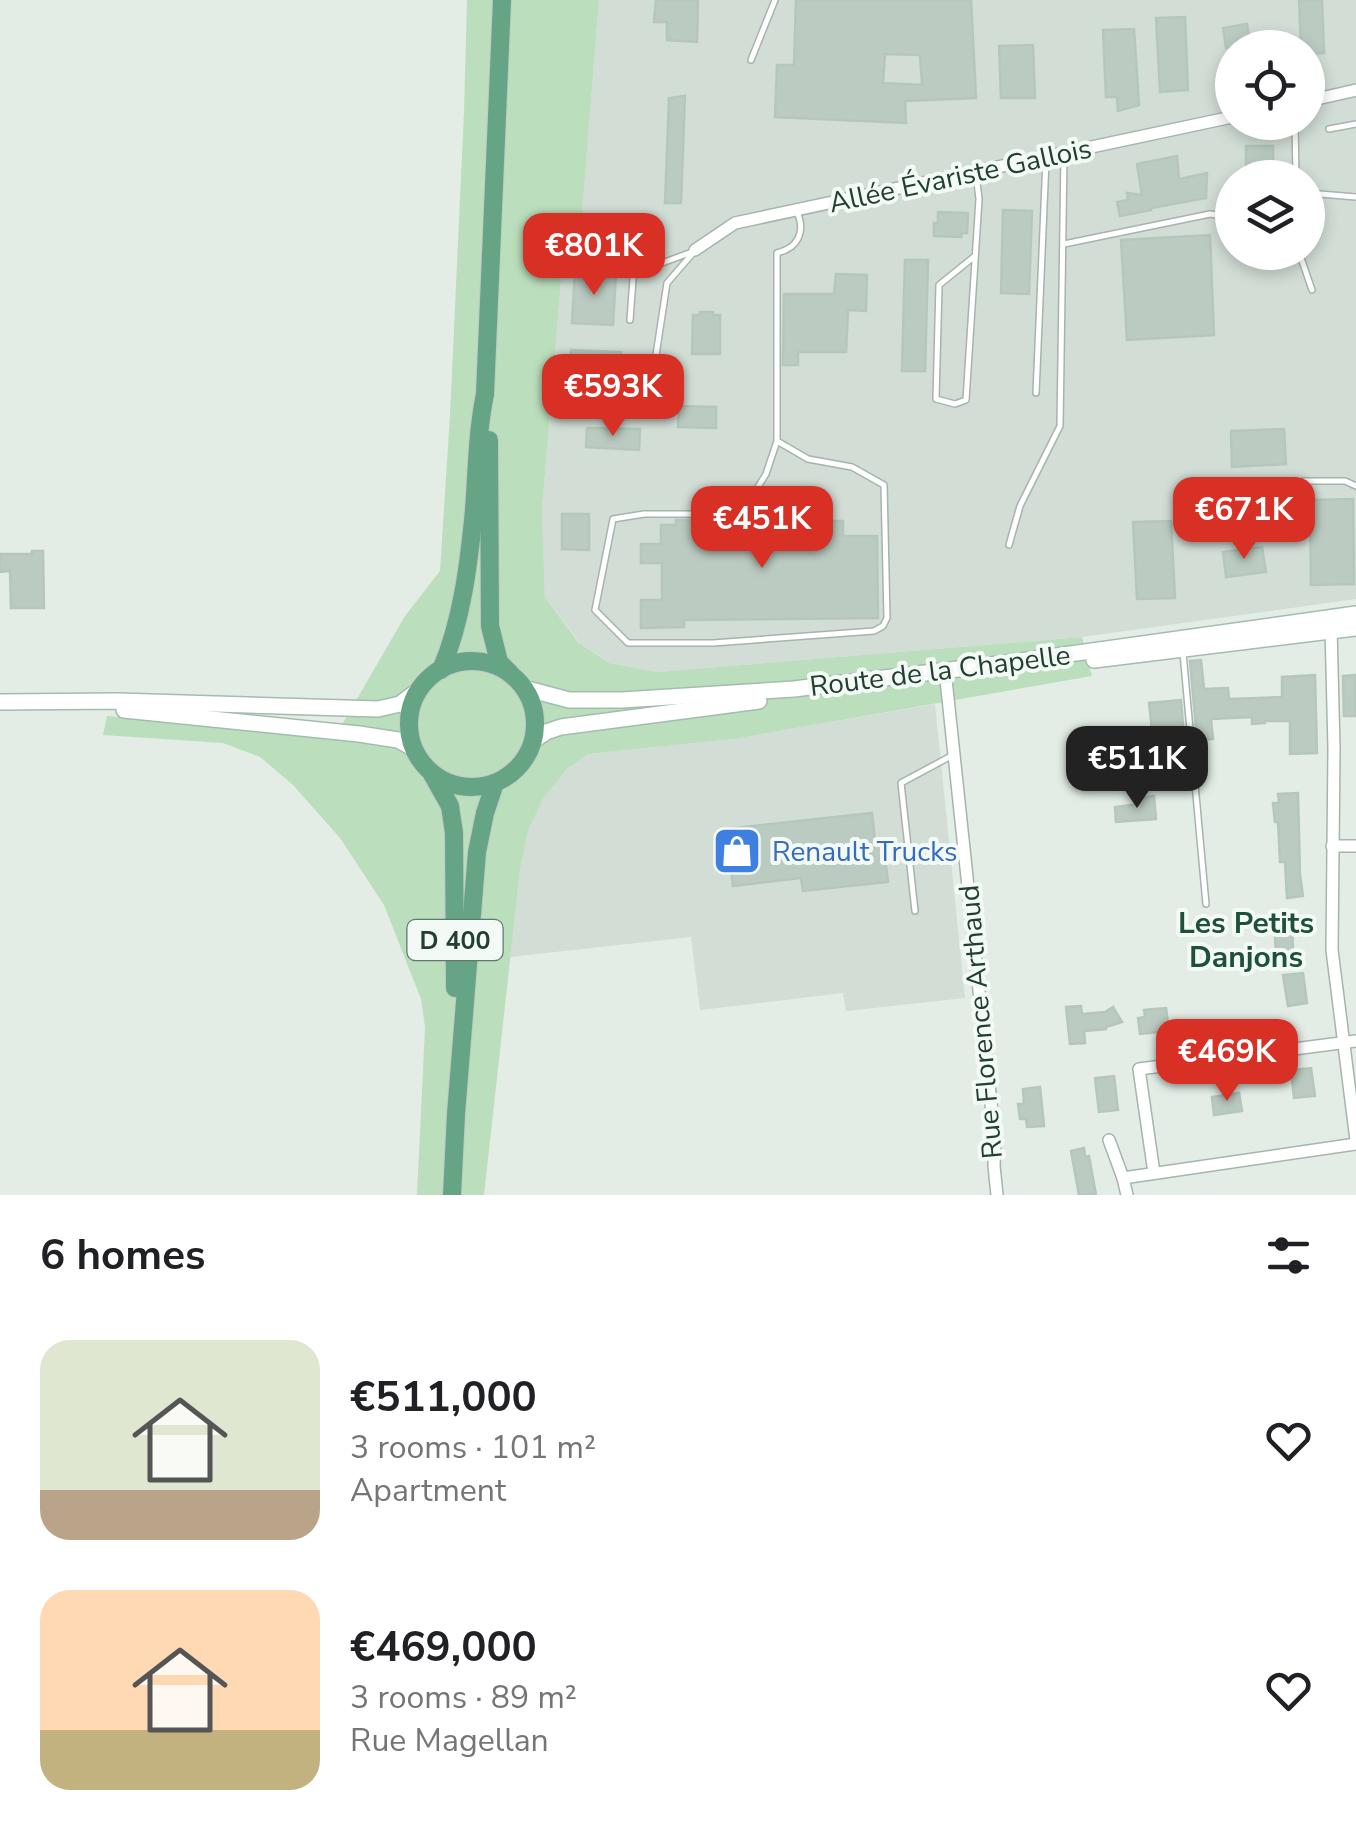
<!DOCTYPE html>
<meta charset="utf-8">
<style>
:root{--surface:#fff;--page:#f6f6f6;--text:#202124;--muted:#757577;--accent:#d93025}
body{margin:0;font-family:"Nunito Sans",sans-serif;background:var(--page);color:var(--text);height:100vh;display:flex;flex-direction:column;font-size:38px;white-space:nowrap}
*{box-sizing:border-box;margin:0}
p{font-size:32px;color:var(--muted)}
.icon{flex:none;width:55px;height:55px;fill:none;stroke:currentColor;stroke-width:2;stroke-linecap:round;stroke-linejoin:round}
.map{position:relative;height:1195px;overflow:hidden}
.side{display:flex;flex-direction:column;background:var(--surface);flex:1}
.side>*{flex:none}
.tools{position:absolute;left:1215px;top:30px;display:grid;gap:20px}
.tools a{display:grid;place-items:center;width:110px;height:110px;border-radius:50%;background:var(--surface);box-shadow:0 5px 15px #0003;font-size:50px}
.price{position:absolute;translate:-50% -85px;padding:0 22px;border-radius:20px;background:var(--accent);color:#fff;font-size:32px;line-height:65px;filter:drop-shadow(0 2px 5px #0008)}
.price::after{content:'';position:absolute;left:50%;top:60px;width:30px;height:22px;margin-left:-15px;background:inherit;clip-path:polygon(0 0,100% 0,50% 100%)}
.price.current{background:#222;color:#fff}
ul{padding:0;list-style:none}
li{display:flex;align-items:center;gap:30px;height:250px;padding:0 40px}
li span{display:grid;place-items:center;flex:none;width:280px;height:200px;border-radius:30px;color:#555}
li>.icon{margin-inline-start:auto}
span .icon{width:120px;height:120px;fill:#fffc;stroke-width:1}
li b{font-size:42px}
h2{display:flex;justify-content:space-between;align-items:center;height:120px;padding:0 40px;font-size:42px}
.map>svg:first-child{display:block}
.built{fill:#d1ddd5;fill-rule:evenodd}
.green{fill:#bbdfbd}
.building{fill:#bbcbc1;stroke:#b5c7bb;stroke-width:2.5;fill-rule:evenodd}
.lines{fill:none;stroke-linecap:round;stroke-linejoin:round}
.service-casing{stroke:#a5b5ac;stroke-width:8}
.minor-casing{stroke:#a5b5ac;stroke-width:14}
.secondary-casing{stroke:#a4bcae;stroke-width:18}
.primary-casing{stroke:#c1c9c5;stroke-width:20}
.service{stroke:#fff;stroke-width:5}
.minor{stroke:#fff;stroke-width:11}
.secondary{stroke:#fff;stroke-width:15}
.primary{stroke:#66a486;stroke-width:18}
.labels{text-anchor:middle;stroke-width:8;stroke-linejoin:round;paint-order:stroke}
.shield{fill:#f3f9f5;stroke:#61776c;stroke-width:2.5}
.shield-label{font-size:25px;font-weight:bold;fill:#223f31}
.street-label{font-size:28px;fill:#223f31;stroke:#f3f9f5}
.shop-label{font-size:28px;fill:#366cbe;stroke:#f3f9f5;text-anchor:start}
.neighbourhood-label{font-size:30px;font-weight:bold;fill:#1d5239;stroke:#f3f9f5}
</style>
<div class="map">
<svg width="1356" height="1195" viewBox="0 0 1356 1195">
<rect width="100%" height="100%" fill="#e3ede6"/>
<g class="built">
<path d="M599 0H1356V599L1082 637 657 672 609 663 579 642 545 597 542 509 563 256 580 240ZM1232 48H1308V122H1232ZM1232 178H1308V252H1232Z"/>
<polygon points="935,704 965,998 846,1011 843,993 700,1010 691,937 510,957 520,870 528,831 543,799 567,769 588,754 734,739"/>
</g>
<polygon class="green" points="467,0 599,0 580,240 563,256 542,509 545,597 578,642 609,663 657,672 1082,637 1092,676 734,739 588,754 567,769 543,799 528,831 520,870 484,1195 417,1195 425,1027 421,999 384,905 340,838 293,785 260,757 223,743 103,735 107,716 336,735 405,616 440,571 450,415 464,112"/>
<g class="building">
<polygon points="656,0 698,0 697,42 667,40 667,22 654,22"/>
<path d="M796 0H971L976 98 905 101 906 123 775 117 777 65H794ZM885 54 920 55 922 85 883 83Z"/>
<polygon points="1299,0 1322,0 1324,53 1308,54 1308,48 1301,48"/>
<polygon points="1185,17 1188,90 1160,92 1156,18"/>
<polygon points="1247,24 1251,48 1226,48 1223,28"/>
<polygon points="1134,29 1139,105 1118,111 1117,97 1106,97 1103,30"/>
<polygon points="1033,45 1035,98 1001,98 999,46"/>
<polygon points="685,96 681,203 665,203 669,98"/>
<rect x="1246" y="146" width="27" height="32"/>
<polygon points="1177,156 1179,179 1207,173 1206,198 1151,208 1151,210 1120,216 1117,202 1128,200 1127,193 1142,195 1137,164"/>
<polygon points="1003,210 1032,211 1029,294 1001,293"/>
<polygon points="938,212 968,213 967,233 962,233 961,237 934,236 934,223 938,223"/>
<polygon points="1210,235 1214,335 1127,340 1121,240"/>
<polygon points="905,260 928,260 925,371 902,371"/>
<polygon points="575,270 616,273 613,325 572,323"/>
<polygon points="836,274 867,275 866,311 848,310 846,352 798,352 798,365 783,365 784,294 834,294"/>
<polygon points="700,312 713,312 713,315 720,315 720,354 692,354 693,315 700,315"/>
<polygon points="571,350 621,352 620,395 569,393"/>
<polygon points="679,406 716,407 716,428 678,427"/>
<polygon points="587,428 640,429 639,450 586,447"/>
<polygon points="1284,429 1286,464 1232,467 1231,431"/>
<polygon points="1353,499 1354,584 1311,585 1310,500"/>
<polygon points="748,513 820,513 821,521 843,521 843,536 877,536 878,618 684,620 684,627 641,628 641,600 662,600 662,563 641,563 641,544 661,544 661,525 676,525 676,520 693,520 693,525 748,524"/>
<polygon points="562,514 589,514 589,550 562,549"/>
<polygon points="1171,521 1175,598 1137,599 1133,522"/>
<polygon points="1262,547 1266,572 1226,577 1223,552"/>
<polygon points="32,551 43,551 44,608 11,608 10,571 0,572 0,554 32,554"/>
<polygon points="1201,660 1204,689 1228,688 1229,699 1282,697 1282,677 1315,675 1317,753 1290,754 1290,721 1265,721 1265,723 1252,724 1252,717 1211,719 1213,739 1197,740 1190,661"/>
<polygon points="1356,675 1356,716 1344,716 1343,676"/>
<polygon points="1181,700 1186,764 1156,767 1149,703"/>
<polygon points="1298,793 1300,875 1303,896 1287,898 1285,862 1280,862 1278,822 1275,822 1273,803 1279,803 1278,794"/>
<polygon points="1154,796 1156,819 1116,822 1115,807 1140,804 1139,798"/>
<polygon points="872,813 875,842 883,841 888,882 803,891 801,878 733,886 726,829"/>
<polygon points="1288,920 1289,926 1292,926 1293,951 1276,953 1274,921"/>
<polygon points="1303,973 1307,1003 1288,1006 1283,975"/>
<polygon points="1081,1006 1082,1014 1105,1012 1113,1007 1122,1022 1106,1027 1106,1029 1084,1031 1085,1043 1070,1044 1066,1007"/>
<polygon points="1166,1008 1169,1031 1140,1034 1138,1018 1145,1017 1144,1010"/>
<polygon points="1311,1068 1315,1096 1294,1098 1291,1070"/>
<polygon points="1114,1076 1118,1110 1099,1112 1095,1078"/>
<polygon points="1040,1087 1044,1126 1027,1127 1026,1119 1020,1119 1018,1104 1024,1104 1023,1089"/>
<polygon points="1239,1093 1242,1111 1214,1115 1212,1097"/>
<polygon points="1084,1148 1085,1157 1089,1156 1096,1195 1079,1195 1071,1151"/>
</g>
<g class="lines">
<g class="service-casing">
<g id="service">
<polyline points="751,60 775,0"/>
<polyline points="1295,122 1296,178"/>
<polyline points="1329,129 1356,124"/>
<polyline points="1308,193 1356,197"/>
<polyline points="1064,244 1210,214 1232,217"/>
<polyline points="1299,252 1312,290"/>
<polyline points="975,256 939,285 936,399 955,404 966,400 979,199 976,174"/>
<polyline points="578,265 634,265"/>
<polyline points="630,320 634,265 654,266 692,252"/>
<polyline points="656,355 667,283 693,253"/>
<polyline points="1036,393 1046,160"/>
<path d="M777 441 808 459 852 467 884 485 887 618 883 626 874 631 713 643H628L595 610 613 519 644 514H726L745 508 766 474 777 441V253C798 248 806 232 797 212"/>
<polyline points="1303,481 1345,481 1356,486"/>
<polyline points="1009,545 1020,506 1060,426 1064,156"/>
<polyline points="1183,653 1206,904"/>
<polyline points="915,911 901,783 953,755"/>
</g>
</g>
<g class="minor-casing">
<g id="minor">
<polyline points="1308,101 1356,90"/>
<polyline points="695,250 735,223 1232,117"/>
<polyline points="1331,627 1334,749 1332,950 1356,1140"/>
<polyline points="945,670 995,1141 994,1166 997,1195"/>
<polyline points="1332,846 1356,846"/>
<polyline points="1109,1140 1123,1178"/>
<polyline points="1154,1173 1139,1069 1356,1041"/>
<polyline points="1127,1195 1123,1178 1356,1144"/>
</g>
</g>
<g class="secondary-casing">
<g id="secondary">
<polyline points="1094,660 1356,628"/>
<polyline points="524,688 569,700 622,700 794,689 991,665 1356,614"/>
<polyline points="0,702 118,701 378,709 400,704 421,688"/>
<polyline points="124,710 359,734 398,740 414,749"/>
<polyline points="533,741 546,732 561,727 759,701"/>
</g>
</g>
<g class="primary-casing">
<g id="primary">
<polyline points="489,440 490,626 499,662 510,673"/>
<circle cx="472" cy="724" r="63"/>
<path d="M441 670C462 621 469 563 474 510 477 471 477 433 485 394L502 0"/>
<polyline points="432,774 450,806 454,833 455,988"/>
<polyline points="452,1195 456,1114 477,852 485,813 495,783"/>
</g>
</g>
<use href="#service" class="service"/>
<use href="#minor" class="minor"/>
<use href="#secondary" class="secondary"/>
<use href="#primary" class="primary"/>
</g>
<defs>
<g id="shop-square" transform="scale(2.5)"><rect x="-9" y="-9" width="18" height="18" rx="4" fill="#3f7fe0" stroke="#f3f9f5"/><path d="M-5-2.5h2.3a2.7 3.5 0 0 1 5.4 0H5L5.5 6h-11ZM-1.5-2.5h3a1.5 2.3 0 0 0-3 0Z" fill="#fff"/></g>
</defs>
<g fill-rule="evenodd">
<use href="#shop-square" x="737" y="851"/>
</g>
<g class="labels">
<rect class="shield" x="407.5" y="920" width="95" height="40" rx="8"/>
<g class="shield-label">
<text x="455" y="949">D 400</text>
</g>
<g class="street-label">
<text transform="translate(960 175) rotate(-12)" y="10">Allée Évariste Gallois</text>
<text transform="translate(940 670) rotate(-7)" y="10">Route de la Chapelle</text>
<text transform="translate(980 1022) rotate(-95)" y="10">Rue Florence Arthaud</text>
</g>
<g class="shop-label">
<text x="772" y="861">Renault Trucks</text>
</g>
<g class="neighbourhood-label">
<text x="1246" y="933">Les Petits<tspan x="1246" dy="34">Danjons</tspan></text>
</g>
</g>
</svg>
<div class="tools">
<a><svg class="icon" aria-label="locate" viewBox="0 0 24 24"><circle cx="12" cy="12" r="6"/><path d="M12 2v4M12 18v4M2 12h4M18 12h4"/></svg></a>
<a><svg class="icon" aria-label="layers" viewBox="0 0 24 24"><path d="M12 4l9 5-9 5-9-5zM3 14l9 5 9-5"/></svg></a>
</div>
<b class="price" style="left:594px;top:298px">€801K</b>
<b class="price" style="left:613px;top:439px">€593K</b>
<b class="price" style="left:1244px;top:562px">€671K</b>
<b class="price" style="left:762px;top:571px">€451K</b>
<b class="price current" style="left:1137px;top:811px">€511K</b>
<b class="price" style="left:1227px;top:1104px">€469K</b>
</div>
<section class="side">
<h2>6 homes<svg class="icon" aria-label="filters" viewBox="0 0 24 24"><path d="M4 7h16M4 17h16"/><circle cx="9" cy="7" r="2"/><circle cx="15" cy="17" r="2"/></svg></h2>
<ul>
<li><span style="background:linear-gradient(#dfe7d0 75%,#b9a48a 0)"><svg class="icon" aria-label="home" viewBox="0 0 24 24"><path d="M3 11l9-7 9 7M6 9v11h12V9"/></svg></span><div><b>€511,000</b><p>3 rooms · 101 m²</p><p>Apartment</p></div><svg class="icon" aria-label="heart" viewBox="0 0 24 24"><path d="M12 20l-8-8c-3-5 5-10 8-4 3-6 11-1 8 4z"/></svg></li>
<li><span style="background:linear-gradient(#ffd9b3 70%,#c2b280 0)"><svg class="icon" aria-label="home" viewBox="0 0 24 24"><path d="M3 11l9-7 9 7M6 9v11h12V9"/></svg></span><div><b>€469,000</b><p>3 rooms · 89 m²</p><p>Rue Magellan</p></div><svg class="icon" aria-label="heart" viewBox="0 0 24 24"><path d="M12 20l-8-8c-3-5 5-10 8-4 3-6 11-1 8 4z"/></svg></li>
</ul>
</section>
